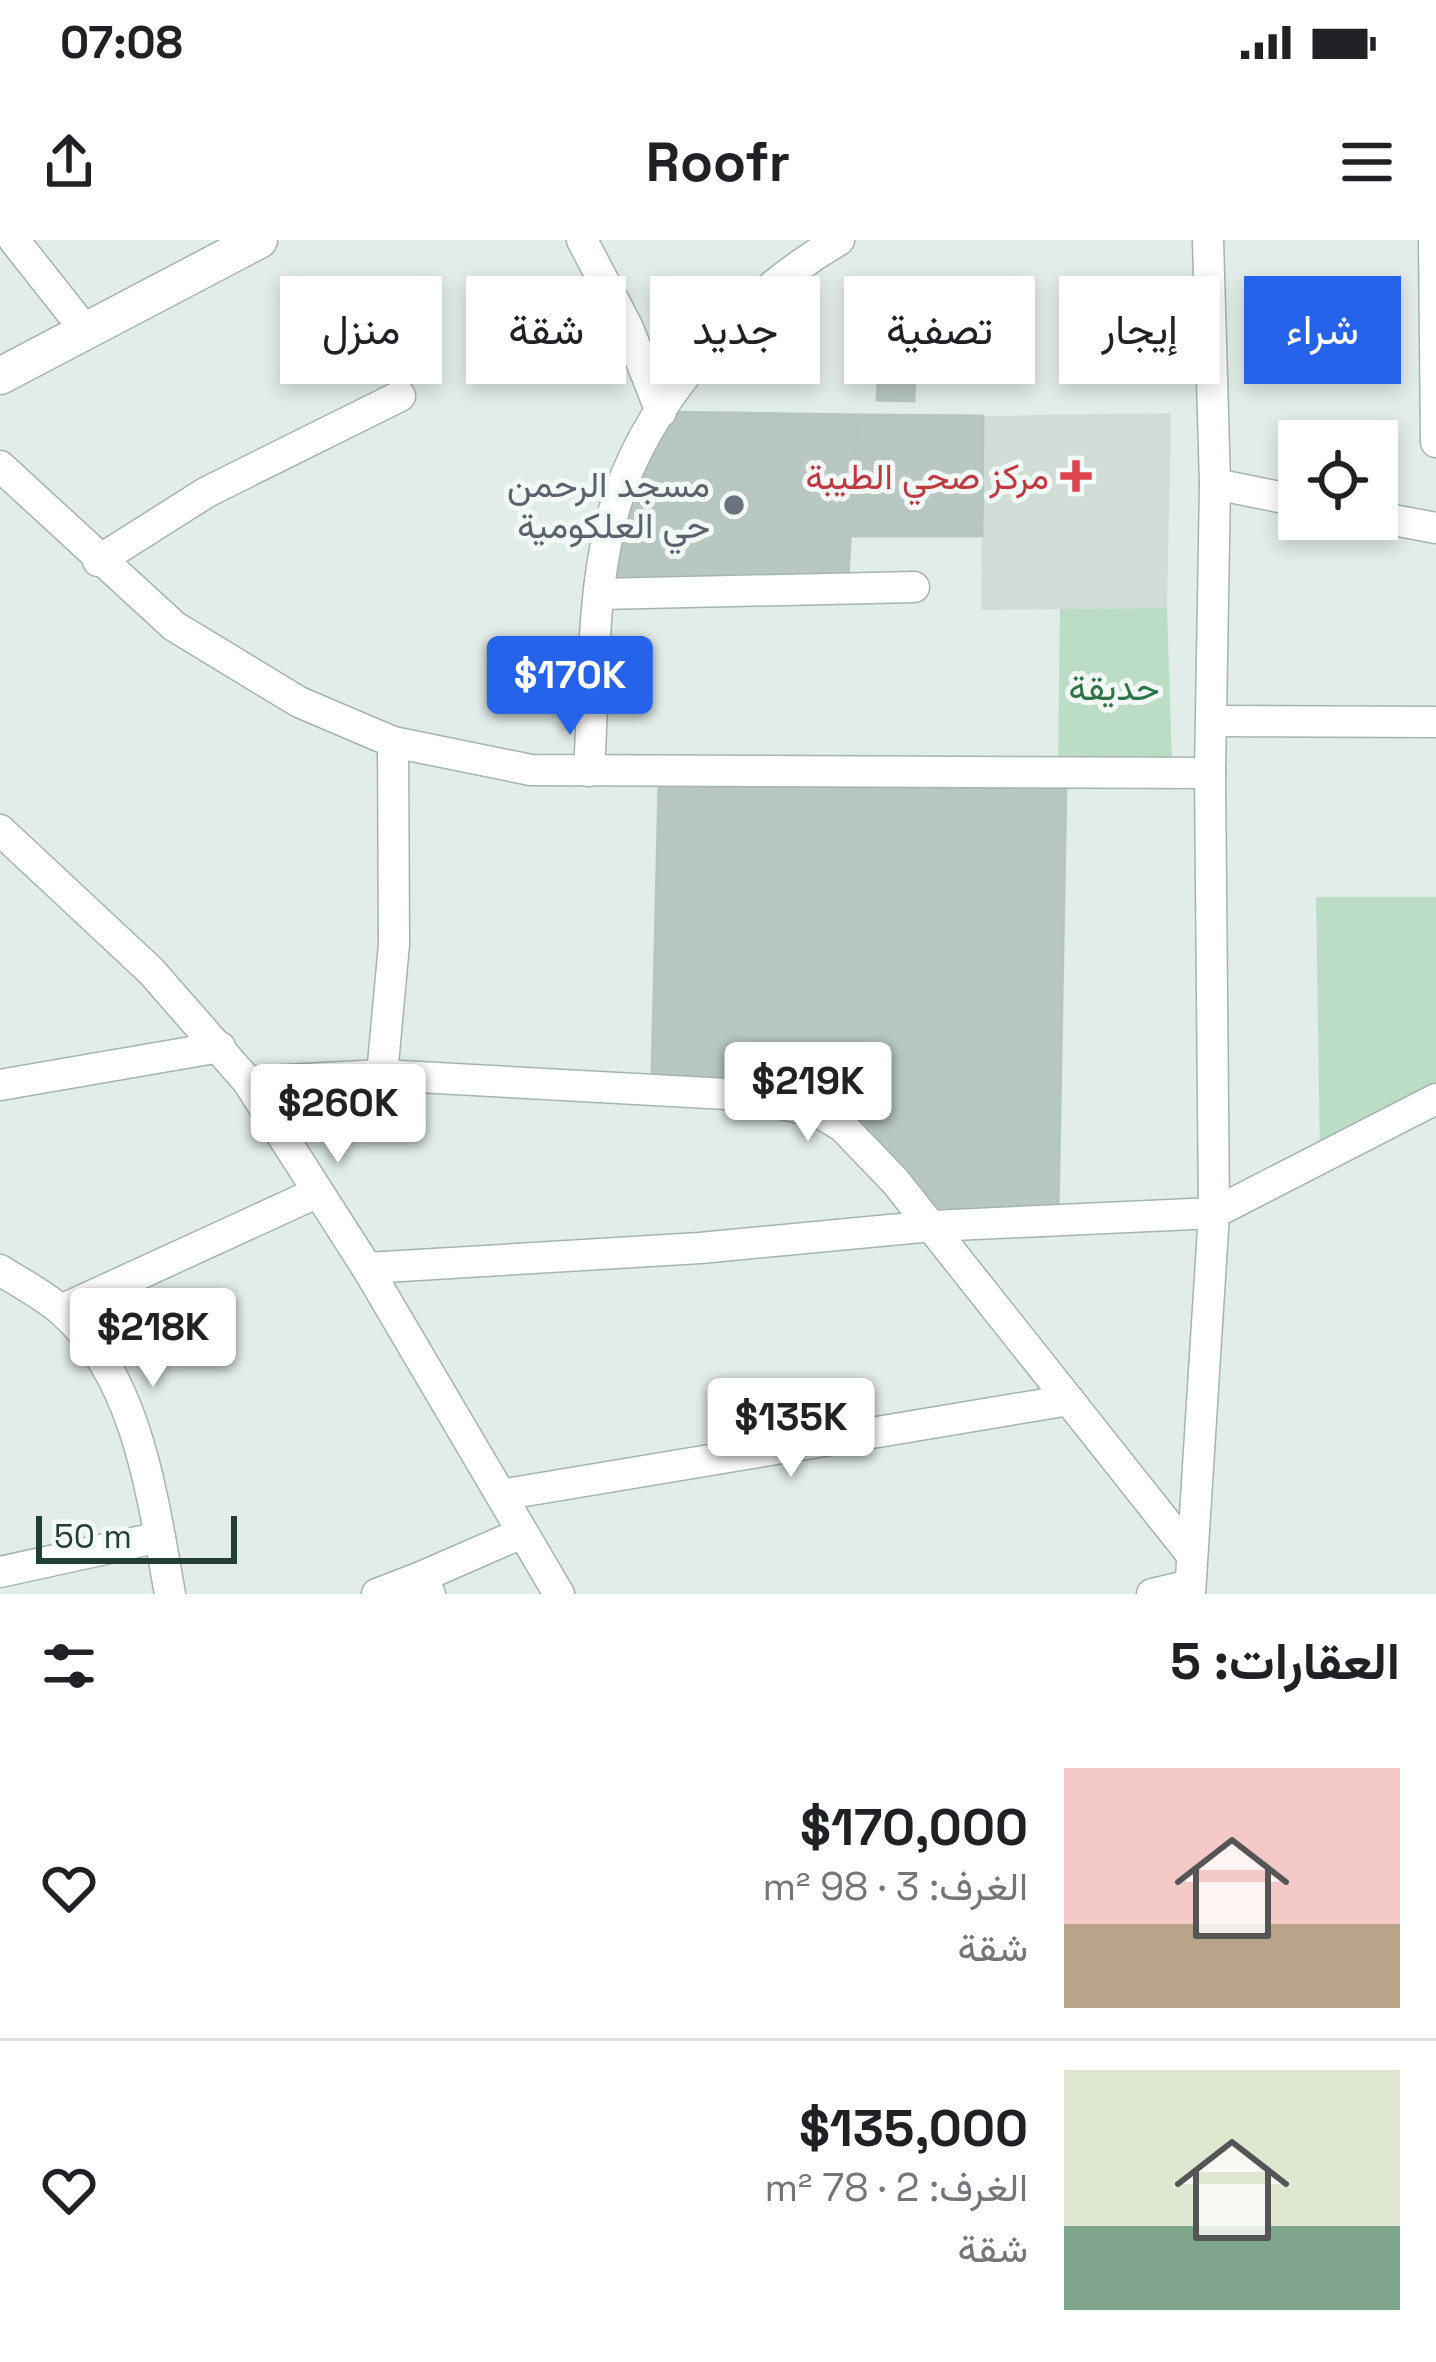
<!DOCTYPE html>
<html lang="ar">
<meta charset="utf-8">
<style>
:root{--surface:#fff;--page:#f6f6f6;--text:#202124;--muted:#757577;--line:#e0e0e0;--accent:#2563eb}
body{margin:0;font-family:"Space Grotesk",Vazirmatn,sans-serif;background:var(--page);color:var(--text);direction:rtl;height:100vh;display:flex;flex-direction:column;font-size:45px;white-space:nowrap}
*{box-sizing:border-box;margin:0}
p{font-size:39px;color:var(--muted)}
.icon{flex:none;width:66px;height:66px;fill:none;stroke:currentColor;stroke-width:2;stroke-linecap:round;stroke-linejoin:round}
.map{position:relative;height:1354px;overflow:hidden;direction:ltr}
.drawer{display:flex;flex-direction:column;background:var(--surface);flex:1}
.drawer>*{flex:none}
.guide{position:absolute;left:36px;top:36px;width:1365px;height:108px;direction:rtl;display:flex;gap:24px}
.controls{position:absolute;left:1278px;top:180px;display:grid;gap:24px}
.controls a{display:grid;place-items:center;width:120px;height:120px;border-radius:0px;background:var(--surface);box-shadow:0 6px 18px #0003;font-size:60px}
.scale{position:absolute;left:36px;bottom:30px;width:201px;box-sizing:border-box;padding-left:12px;border:6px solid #223e36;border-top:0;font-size:33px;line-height:42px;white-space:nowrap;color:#223e36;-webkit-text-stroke:9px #f3f9f6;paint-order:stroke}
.price{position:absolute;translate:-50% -102px;padding:0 27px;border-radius:12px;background:#fff;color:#222;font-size:39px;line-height:78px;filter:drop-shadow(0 3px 6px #0008)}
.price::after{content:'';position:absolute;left:50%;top:72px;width:36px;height:27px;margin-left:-18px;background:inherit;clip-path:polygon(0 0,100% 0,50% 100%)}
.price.current{background:var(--accent);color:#fff}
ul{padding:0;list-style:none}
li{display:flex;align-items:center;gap:36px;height:300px;padding:0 36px}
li+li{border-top:3px solid var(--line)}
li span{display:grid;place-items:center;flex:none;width:336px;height:240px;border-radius:0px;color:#555}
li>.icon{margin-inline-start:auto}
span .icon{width:144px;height:144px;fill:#fffc;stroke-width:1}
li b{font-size:51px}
h2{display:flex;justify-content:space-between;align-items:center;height:144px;padding:0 36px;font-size:51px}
.pill{padding:0 42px;border-radius:0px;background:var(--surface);box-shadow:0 6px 18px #0003;font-size:42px;line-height:108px}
.pill.current{background:var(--accent);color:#fff}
.status{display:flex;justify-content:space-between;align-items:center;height:84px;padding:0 60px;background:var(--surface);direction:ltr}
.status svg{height:33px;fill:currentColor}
header{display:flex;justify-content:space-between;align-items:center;height:156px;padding:0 36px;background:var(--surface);font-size:54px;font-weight:700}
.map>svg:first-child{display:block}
.built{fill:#d1dcd7}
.green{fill:#bcddc5}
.building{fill:#b8c7c1;stroke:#b5c6bf;stroke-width:3}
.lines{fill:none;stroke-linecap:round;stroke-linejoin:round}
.minor-casing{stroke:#a5b4af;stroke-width:33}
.tertiary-casing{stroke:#a5b4af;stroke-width:39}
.minor{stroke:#fff;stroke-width:30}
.tertiary{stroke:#fff;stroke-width:36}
.health-dot{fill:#e0444e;stroke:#f3f9f6;stroke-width:4.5}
.worship-dot{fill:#6b7280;stroke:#f3f9f6;stroke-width:4.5}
.labels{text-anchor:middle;stroke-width:10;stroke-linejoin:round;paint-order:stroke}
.health-label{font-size:36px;fill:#be3a42;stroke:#f3f9f6;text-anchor:end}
.worship-label{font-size:36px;fill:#5b616d;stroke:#f3f9f6;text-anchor:end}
.park-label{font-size:36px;fill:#2d7449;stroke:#f3f9f6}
</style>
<div class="status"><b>07:08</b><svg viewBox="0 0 49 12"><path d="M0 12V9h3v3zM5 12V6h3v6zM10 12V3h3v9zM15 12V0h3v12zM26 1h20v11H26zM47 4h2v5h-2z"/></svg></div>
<header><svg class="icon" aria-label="menu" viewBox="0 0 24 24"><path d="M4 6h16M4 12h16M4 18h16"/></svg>Roofr<svg class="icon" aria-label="share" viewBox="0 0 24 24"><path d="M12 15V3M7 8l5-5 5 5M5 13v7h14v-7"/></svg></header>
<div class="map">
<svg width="1436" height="1354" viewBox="0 0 1436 1354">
<rect width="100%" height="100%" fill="#e2ece8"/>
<polygon class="built" points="1171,173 1167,368 981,370 983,176"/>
<g class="green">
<polygon points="1167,368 1172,524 1058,524 1060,369"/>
<polygon points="1316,657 1436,657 1436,859 1320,919"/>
</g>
<g class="building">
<polygon points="915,125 914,161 877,160 879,127"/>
<polygon points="661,172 858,175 847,350 600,354"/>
<polygon points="858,175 983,176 982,296 850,296"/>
<polygon points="1066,542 1058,974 933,979 787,851 652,837 659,543"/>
</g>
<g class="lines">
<g class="minor-casing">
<g id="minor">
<polyline points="14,0 85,90"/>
<polyline points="582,0 628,88 661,172"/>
<polyline points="1434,0 1436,202"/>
<polyline points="0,226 174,386 299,462 393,502 531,530 1210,533"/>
<polyline points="1215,244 1299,261"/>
<polyline points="1377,277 1436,288"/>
<polyline points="98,321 207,252 400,156"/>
<polyline points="600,354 914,347"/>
<polyline points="1211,481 1436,482"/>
<path d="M589 531C594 451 591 364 610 285 638 167 737 60 839 0"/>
<polyline points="0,590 151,731 248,842 367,1028 559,1354"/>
<polyline points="382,835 394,704 393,502"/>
<polyline points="248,842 382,835 745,855 820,873 843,887 895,941 1191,1314"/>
<polyline points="0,845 220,807"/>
<polyline points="367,1028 700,1008 932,986 1214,973 1436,859"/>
<path d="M0 1030C20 1043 44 1055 62 1071 138 1137 153 1260 170 1354"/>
<polyline points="61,1070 316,953"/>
<polyline points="501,1255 1069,1160"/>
<polyline points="0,1332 160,1297"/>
<polyline points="421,1337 522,1293"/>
<polyline points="377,1354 421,1337 430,1354"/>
<polyline points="1152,1354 1190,1345"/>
<polyline points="1190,1354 1214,973 1210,533 1215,244 1208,0"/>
</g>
</g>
<g class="tertiary-casing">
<polyline id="tertiary" points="0,136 259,0"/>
</g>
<use href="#minor" class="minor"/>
<use href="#tertiary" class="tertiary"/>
</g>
<path class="health-dot" d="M1070 218h12v12h12v12h-12v12h-12v-12h-12v-12h12z"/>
<circle class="worship-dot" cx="734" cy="265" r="12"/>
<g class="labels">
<g class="health-label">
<text x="1049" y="249">مركز صحي الطيبة</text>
</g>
<g class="worship-label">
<text x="710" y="257">مسجد الرحمن<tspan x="710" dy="41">حي العلكومية</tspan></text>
</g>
<g class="park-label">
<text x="1114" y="460">حديقة</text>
</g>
</g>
</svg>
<div class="controls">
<a><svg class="icon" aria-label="locate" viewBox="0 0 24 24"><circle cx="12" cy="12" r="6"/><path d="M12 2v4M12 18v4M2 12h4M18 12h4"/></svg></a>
</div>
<div class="scale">50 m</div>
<b class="price current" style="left:570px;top:498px">$170K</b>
<b class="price" style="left:808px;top:904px">$219K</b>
<b class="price" style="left:338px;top:926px">$260K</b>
<b class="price" style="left:153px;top:1150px">$218K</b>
<b class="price" style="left:791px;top:1240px">$135K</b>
<div class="guide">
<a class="pill current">شراء</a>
<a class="pill">إيجار</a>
<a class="pill">تصفية</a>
<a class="pill">جديد</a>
<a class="pill">شقة</a>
<a class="pill">منزل</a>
</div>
</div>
<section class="drawer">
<h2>العقارات: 5<svg class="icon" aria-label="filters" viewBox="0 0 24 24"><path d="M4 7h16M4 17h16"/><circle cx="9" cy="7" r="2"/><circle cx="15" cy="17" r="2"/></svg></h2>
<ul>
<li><span style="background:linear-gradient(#f6c9c9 65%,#b9a48a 0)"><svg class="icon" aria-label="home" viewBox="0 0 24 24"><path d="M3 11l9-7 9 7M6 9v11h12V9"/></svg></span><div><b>$170,000</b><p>الغرف: 3 · 98 m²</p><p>شقة</p></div><svg class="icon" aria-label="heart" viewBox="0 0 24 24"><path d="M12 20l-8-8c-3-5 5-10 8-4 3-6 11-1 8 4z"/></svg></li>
<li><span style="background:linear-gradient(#dfe7d0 65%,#7fa58c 0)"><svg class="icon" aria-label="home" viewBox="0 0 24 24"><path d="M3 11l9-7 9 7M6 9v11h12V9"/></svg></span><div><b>$135,000</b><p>الغرف: 2 · 78 m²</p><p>شقة</p></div><svg class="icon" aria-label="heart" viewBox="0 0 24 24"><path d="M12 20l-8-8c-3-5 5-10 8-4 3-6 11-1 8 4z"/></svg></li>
</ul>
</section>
